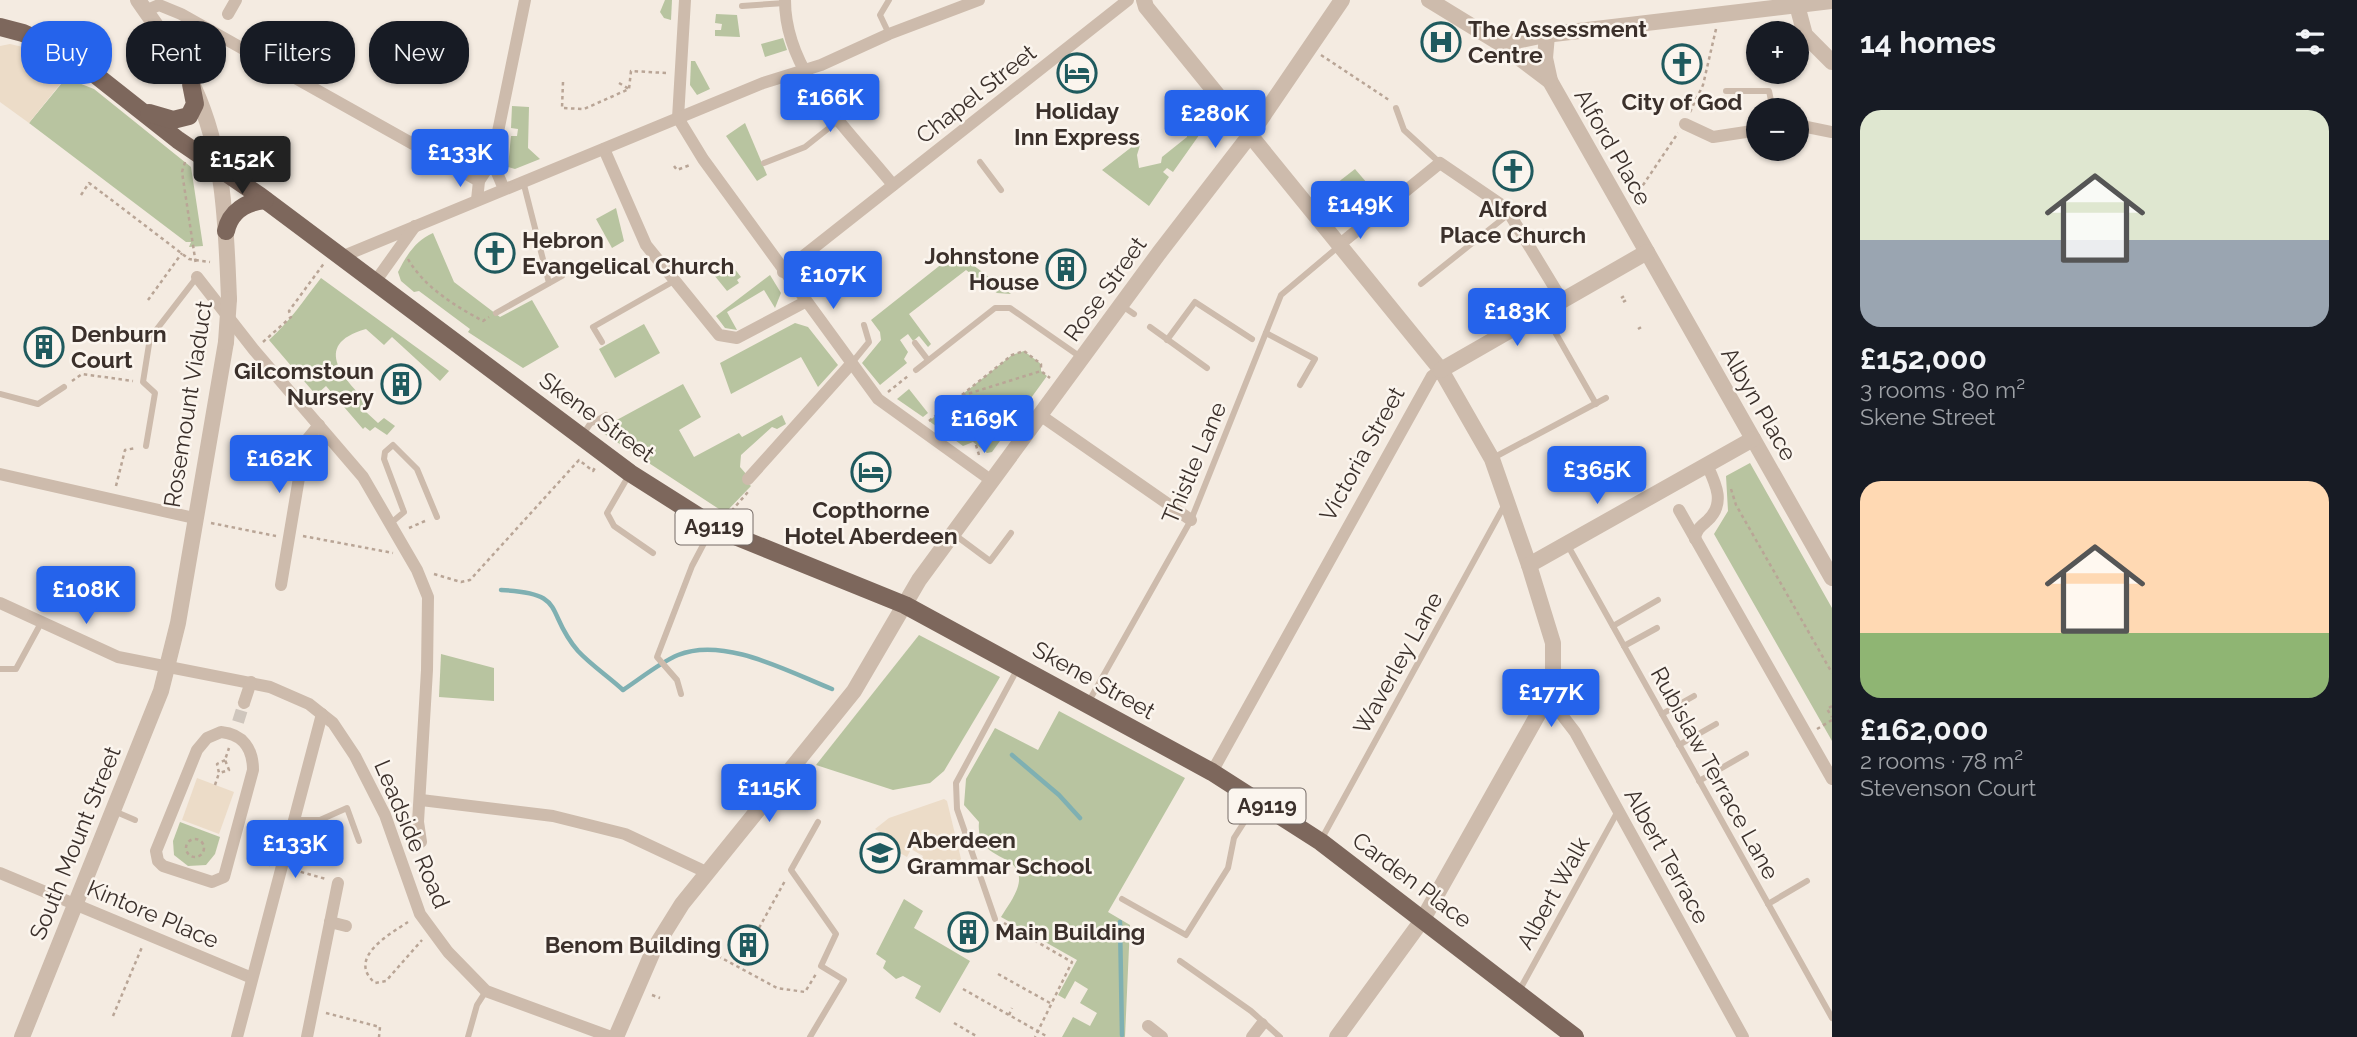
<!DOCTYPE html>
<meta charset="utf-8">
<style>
:root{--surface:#171b24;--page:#20242c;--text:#f1f3f6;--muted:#9ea1a6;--accent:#2563eb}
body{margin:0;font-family:Raleway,sans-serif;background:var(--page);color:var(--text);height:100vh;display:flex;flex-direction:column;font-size:26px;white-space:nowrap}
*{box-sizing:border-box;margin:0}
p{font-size:23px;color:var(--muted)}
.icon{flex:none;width:38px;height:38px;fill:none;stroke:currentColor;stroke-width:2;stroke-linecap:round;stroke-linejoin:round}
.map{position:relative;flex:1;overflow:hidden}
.panel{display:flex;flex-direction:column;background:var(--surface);width:525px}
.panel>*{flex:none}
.guide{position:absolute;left:21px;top:21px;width:665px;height:63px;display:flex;gap:14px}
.buttons{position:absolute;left:1746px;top:21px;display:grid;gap:14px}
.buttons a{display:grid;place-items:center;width:63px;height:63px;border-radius:50%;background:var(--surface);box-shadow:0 2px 5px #0004;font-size:35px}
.price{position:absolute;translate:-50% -60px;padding:0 16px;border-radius:7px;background:var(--accent);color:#fff;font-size:23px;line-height:46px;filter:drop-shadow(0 2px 4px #0008)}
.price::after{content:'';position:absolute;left:50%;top:42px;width:21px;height:16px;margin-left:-10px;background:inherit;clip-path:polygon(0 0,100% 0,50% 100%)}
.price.on{background:#222;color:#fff}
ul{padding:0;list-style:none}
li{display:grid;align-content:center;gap:14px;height:371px;padding:0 28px}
li span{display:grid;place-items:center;height:217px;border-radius:21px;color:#555}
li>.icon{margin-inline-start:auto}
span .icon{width:126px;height:126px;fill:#fffc;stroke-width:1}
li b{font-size:30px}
h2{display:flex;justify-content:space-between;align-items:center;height:84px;padding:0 28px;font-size:30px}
.tag{padding:0 24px;border-radius:28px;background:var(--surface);box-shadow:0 2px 5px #0004;font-size:24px;line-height:63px}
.tag.on{background:var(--accent);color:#fff}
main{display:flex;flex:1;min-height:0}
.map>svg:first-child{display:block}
.green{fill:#b8c4a0}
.plaza{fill:#ecdcc8}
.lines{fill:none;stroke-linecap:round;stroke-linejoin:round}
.stream{stroke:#7fb0b2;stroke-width:4.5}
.minor-tunnel{stroke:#cfc6bd;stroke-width:12;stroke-dasharray:12 6;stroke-linecap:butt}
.path{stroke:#b9a596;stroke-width:2.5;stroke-dasharray:3.5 3.5;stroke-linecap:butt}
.service{stroke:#cdbbac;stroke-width:6}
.minor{stroke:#cdbbac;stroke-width:12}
.tertiary{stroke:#cdbbac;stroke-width:16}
.primary{stroke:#7d675c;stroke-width:18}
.path-bridge{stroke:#b9a596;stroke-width:2.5;stroke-dasharray:3.5 3.5;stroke-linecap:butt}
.tertiary-bridge{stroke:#cdbbac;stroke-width:16}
.labels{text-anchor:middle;stroke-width:5;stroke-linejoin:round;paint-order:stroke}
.shield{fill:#fbf5ee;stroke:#756b66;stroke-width:2}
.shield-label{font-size:21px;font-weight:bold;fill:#3b302b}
.poi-label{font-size:23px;font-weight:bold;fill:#3b302b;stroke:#fbf5ee;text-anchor:start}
.street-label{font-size:23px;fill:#3b302b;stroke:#fbf5ee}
</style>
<main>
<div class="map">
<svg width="1832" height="1037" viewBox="0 0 1832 1037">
<rect width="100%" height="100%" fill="#f4ebe1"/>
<g class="green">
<polygon points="665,0 672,0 671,20 664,18 660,12"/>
<polygon points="716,14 737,15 740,37 715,36 715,30 721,30 722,24 715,23"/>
<polygon points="783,38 787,50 765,57 761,44"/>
<polygon points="691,61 695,61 710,89 697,95 690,85"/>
<polygon points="66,78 94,89 191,167 203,246 189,247 191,242 186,242 29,123"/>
<polygon points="1198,95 1201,97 1185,111 1179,127 1171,116"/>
<polygon points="512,106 529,107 528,148 540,159 515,169 508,167 511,136 517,136 518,129 511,128"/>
<polygon points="1194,120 1202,131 1173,172 1167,168 1163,172 1169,177 1149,206 1102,170 1142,139 1137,155 1139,168 1161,163 1162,157 1187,137 1188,124"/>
<polygon points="745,123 767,175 757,181 726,136"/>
<polygon points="1355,169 1367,183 1349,198 1337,183"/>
<polygon points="616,208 624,241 612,248 596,219"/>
<path d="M433 233 454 282 500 317 532 300 559 347 523 368 468 332 470 329 419 291 414 292 401 281 398 272C406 256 416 240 433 233Z"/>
<polygon points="956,252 1011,294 997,293 966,270 909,314 931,344 928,347 919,336 913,341 908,334 900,340 908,352 904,359 907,363 880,385 862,363 881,340 880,332 871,320 948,259 952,263 959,258"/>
<polygon points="730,263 741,277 737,280 739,283 727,291 714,275"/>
<polygon points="770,275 781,293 775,308 764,290 727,312 737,330 725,328 716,316"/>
<path d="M321 278 449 371 440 381 392 337 384 345 366 329C309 345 346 381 371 406L366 412 378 423 384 418 395 426 387 435 375 427 370 431 365 427 363 429 326 386 316 395 269 340C291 320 303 301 321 278Z"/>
<polygon points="795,323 808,327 838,365 818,387 801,357 731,394 720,363"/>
<polygon points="644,324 660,353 615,378 599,349"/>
<polygon points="1024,351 1041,364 1041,371 1047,376 992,452 987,453 973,442 963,446 929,421 1012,355"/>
<polygon points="683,384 701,417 679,430 694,457 739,433 742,437 782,415 786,424 777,429 772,427 741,455 740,467 747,475 744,479 751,486 725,513 603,433 602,428"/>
<polygon points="909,389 928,413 923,417 897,399"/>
<polygon points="1750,463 1832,608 1832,741 1714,534 1728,511 1726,476"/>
<polygon points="919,635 1000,677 944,771 930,783 893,790 816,765"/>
<polygon points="441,654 494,668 494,701 439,697"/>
<path d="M1059 711 1185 778 1108 912 1130 925 1125 1037H1062L1073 1017 1090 1026 1097 1013 1080 1003 1088 989 1075 981 1065 999 1058 995 1077 960 1001 917C1007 907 1018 893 1019 881 1021 851 975 863 979 822L964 805 966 779 995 728 1038 750Z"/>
<polygon points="180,822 220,837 215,854 206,865 188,866 174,855 173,841"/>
<polygon points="904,899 923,911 914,928 970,961 940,1013 915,998 921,986 903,976 896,979 883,968 886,961 876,954"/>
</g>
<g class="plaza">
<polygon points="10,44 23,47 61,83 29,123 0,102 0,46"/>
<polygon points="197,778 234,792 219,834 182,820"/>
<polygon points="944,799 947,801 962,863 959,876 942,866 937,874 919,864 923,856 911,849 907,857 887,846 891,839 875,829 889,818"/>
</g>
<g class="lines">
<g class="stream">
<path d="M501 590C569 593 544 612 578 651 591 665 609 677 623 690 640 679 659 663 678 655 724 636 789 672 832 689"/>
<polyline points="1012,755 1059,795 1080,818"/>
<polyline points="1120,922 1122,1035"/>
</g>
<polyline class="minor-tunnel" points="238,722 244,703"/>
<g class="path">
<polyline points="1321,55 1389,100"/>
<polyline points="49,63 59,77"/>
<polyline points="56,77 70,76"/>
<polyline points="563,82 562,108 584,109 629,89 631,71 666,73"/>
<polyline points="619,83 629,89"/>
<polyline points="1690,112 1703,85 1716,29"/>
<polyline points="185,162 182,172 196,265"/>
<polyline points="674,166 677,170 690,165"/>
<polyline points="81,195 89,183 105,195"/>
<polyline points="1635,197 1678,133"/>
<path d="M408 259C424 287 455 306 483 321L489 317"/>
<polyline points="1621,298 1626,295"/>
<polyline points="148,300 182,253"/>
<polyline points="1623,302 1628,299"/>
<polyline points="1638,329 1643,326"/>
<polyline points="263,342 291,317 289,311 325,262"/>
<polyline points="72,381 82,374 133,381"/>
<polyline points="888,392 908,376"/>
<polyline points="929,421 1012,355 1024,351 1041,364 1041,371"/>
<polyline points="979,455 961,396 1041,371 1050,378"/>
<polyline points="116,486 125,450 136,448"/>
<polyline points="1731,489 1736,505 1832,673"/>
<polyline points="727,516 748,492"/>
<polyline points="211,523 276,536"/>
<polyline points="409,528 425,521"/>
<polyline points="303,536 393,553"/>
<polyline points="434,574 461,582 470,580 579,460 593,471 596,466"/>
<polyline points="1832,706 1827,709 1832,717"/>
<polyline points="1817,729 1832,720"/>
<polyline points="225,760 217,764 219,773 229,770 225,760 229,748"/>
<polyline points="215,785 219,773"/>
<circle cx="195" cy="848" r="9"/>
<polyline points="260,863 270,865"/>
<polyline points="294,870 326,879"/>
<path d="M408 922C390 934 346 958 375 983L386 981 422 940"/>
<polyline points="1004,923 1072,962 1035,1037"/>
<polyline points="759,928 786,879"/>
<polyline points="681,936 777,988 805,992 816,974"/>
<polyline points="998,974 1050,1003"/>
<polyline points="963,989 1048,1037"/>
<polyline points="652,995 660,998"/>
<polyline points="326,1013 380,1027 379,1037"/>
<polyline points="1009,1015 1012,1008"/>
<polyline points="113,1016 142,947"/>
<polyline points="954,1023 978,1037"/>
</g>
<g class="service">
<polyline points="742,6 785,3"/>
<polyline points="889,34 880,15 889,0"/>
<polyline points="1726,91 1769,91 1773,110"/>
<polyline points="1396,108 1404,130 1440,163"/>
<polyline points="980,162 1001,190"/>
<polyline points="764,163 805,147 839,120"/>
<polyline points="523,181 549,283"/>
<polyline points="1421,284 1510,213"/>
<polyline points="1121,305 1134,314"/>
<polyline points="1543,311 1596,404"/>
<polyline points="496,313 562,276"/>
<polyline points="1150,327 1207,368"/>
<polyline points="1266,333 1315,359 1300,385"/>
<polyline points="1167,340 1195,302 1252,339"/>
<polyline points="602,342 593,327 674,281"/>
<polyline points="915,343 928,360"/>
<polyline points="851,364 869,342 864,325"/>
<polyline points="916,370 995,308 1010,308 1082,358"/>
<polyline points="0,394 38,404 64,387"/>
<polyline points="582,436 590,424 606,415"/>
<polyline points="146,446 155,393 143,382 150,338 197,277"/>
<polyline points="1493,458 1606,398"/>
<polyline points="629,475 607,513 614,526 653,553"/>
<polyline points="391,523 404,512 384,459 385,452 393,445 417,469 437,517"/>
<polyline points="955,535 990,561 1011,533"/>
<polyline points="1567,544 1832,1018"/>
<polyline points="1613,626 1658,600"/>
<polyline points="1624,646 1657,628"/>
<polyline points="0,669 16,669 41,623"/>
<polyline points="681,694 677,680 657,657 692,566 712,528"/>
<polyline points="1089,701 1191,520 1281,295 1338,247"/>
<polyline points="1662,714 1694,696"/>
<polyline points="1679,745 1716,724"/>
<polyline points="1699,781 1746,754"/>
<polyline points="114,811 135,820"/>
<polyline points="296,820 320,820 347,808 359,841"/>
<polyline points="1321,840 1504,506"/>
<polyline points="1122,899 1186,935 1228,868 1234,838 1257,802"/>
<polyline points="1768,904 1807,881"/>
<polyline points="995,919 957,809 956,783 1018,668"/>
<polyline points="1180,961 1251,1011 1280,1037"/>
<polyline points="1519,991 1618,811"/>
<polyline points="468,1037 477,1005 486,991"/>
<polyline points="810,1037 844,980 821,966 836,934 791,870 818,822"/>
</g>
<g class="minor">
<polyline points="685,0 678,118 703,159 878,399 992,481"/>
<path d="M785 0C785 74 850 131 893 185"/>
<polyline points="145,11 159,5 181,14 479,181"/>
<polyline points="228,14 236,0"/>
<polyline points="1685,124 1713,137 1759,130"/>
<polyline points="1797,125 1832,132"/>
<polyline points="604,149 646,245 719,335 737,338 805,302"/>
<polyline points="492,161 504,189"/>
<polyline points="477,200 479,181 492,161 525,0"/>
<polyline points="1339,245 1440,163 1506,208 1562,300"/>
<polyline points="341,257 763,83 821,65 889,34 979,0"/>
<polyline points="783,272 1128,0"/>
<polyline points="197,277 254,350 363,477 417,570 428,597 427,670 418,822 421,842"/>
<polyline points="375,282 415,226"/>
<polyline points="1040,415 1191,520"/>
<polyline points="0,474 194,518"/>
<polyline points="748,479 851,364"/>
<polyline points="1679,510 1832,779"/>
<path d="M1695 539C1696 530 1700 527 1707 521 1726 504 1716 484 1707 465"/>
<polyline points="281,585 305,442 319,425"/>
<polyline points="0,603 118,657 270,687 309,704 333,723 355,756 385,815 420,914 448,952 486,991 611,1037"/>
<polyline points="1545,702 1558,710 1575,732 1743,1037"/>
<polyline points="244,703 251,682"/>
<path d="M221 732C243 734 253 749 253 770L224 877 212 882 163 866 158 861 156 851 197 750 207 738Z"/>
<polyline points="1212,772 1432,376 1441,370"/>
<polyline points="421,800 553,816 625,834 706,872"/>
<polyline points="0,873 252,978"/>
<polyline points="330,922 346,926"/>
<polyline points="1148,1026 1162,1037"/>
<polyline points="237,1037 322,714"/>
<polyline points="307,1037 338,883"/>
<polyline points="1252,1037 1262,1024"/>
</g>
<g class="tertiary">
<path d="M138 0C158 29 180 58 195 90 225 156 226 228 229 299"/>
<polyline points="1144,0 1146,7 1441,370 1492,459 1529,565 1553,643 1553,681 1545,702 1423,919 1337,1037"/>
<polyline points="1429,0 1501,44 1550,81 1832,578"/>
<polyline points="1797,5 1805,35 1832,62"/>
<polyline points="1547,35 1545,58 1550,81"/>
<polyline points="1501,44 1545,35 1832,1"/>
<polyline points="1441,370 1647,252"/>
<polyline points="1529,565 1753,439"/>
<polyline points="22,1037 161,691 178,623 226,342"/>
<polyline points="616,1037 654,949 682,904 854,691 919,580 1159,253 1250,135 1342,0"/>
</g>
<g class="primary">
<polyline points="0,27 23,33 69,54 178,140 260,196 630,473 720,530 905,605 1212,772 1321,842 1575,1037"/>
<polyline points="149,113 173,120 189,116 195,104 191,84"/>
<path d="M226 231C230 211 247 202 265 200"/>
</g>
<polyline class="path-bridge" points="105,195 189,259 210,262"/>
<polyline class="tertiary-bridge" points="226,342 229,299"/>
</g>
<defs>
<g id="hospital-ring" transform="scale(2.0125)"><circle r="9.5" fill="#fbf5ee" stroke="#1f5a5e" stroke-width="1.5"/><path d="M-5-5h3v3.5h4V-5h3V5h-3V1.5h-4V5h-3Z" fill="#1f5a5e"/></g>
<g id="church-ring" transform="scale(2.0125)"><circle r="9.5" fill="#fbf5ee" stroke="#1f5a5e" stroke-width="1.5"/><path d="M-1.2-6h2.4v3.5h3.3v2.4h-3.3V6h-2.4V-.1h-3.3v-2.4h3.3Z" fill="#1f5a5e"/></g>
<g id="hotel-ring" transform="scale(2.0125)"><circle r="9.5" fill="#fbf5ee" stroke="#1f5a5e" stroke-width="1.5"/><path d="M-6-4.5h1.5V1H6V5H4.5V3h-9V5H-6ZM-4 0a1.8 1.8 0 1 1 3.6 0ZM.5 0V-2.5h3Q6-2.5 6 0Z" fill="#1f5a5e"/></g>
<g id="building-ring" transform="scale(2.0125)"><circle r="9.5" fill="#fbf5ee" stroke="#1f5a5e" stroke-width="1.5"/><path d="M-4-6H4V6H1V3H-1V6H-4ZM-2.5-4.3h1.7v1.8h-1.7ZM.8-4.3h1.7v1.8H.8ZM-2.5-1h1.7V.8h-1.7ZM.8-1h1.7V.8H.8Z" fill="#1f5a5e"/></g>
<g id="school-ring" transform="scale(2.0125)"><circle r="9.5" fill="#fbf5ee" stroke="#1f5a5e" stroke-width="1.5"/><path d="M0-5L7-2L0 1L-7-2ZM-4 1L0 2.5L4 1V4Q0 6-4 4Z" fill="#1f5a5e"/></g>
</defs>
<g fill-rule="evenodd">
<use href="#hospital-ring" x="1441" y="42"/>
<use href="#church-ring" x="1682" y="64"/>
<use href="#hotel-ring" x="1077" y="73"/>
<use href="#church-ring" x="1513" y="171"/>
<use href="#church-ring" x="495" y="253"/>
<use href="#building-ring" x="1066" y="269"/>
<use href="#building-ring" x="44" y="347"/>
<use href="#building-ring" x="401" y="384"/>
<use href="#hotel-ring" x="871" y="472"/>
<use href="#school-ring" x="880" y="853"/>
<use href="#building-ring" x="968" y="932"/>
<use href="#building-ring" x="748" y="945"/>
</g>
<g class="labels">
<g class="shield">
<rect x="675.5" y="509.5" width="77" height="35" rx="5"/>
<rect x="1228.5" y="788.5" width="77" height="35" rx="5"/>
</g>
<g class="shield-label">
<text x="714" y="534">A9119</text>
<text x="1267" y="813">A9119</text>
</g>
<g class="poi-label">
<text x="1468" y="37">The Assessment<tspan x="1468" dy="26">Centre</tspan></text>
<text x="1682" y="110" text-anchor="middle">City of God</text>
<text x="1077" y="119" text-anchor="middle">Holiday<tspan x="1077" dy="26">Inn Express</tspan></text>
<text x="1513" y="217" text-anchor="middle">Alford<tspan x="1513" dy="26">Place Church</tspan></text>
<text x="522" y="248">Hebron<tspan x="522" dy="26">Evangelical Church</tspan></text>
<text x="1039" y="264" text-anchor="end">Johnstone<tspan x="1039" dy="26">House</tspan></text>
<text x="71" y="342">Denburn<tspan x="71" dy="26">Court</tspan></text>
<text x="374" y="379" text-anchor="end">Gilcomstoun<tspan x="374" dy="26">Nursery</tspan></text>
<text x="871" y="518" text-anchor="middle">Copthorne<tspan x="871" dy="26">Hotel Aberdeen</tspan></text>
<text x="907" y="848">Aberdeen<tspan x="907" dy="26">Grammar School</tspan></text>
<text x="995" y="940">Main Building</text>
<text x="721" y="953" text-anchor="end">Benom Building</text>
</g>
<g class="street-label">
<text transform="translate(976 94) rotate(-38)" y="8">Chapel Street</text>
<text transform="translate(1613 147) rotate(60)" y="8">Alford Place</text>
<text transform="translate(1105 289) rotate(-54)" y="8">Rose Street</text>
<text transform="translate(188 404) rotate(-81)" y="8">Rosemount Viaduct</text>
<text transform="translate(1759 404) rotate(60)" y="8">Albyn Place</text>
<text transform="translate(597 417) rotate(36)" y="8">Skene Street</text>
<text transform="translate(1362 454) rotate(-61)" y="8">Victoria Street</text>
<text transform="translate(1194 463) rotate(-67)" y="8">Thistle Lane</text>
<text transform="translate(1398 663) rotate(-61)" y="8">Waverley Lane</text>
<text transform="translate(1094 680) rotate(29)" y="8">Skene Street</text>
<text transform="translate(1715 773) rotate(61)" y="8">Rubislaw Terrace Lane</text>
<text transform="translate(412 834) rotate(67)" y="8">Leadside Road</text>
<text transform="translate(75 843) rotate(-68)" y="8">South Mount Street</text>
<text transform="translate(1667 856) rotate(61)" y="8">Albert Terrace</text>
<text transform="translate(1412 880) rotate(37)" y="8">Carden Place</text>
<text transform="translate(1553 893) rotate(-61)" y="8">Albert Walk</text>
<text transform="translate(153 914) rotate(23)" y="8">Kintore Place</text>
</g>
</g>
</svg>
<div class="buttons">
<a>+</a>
<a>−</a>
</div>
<b class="price" style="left:830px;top:134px">£166K</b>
<b class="price" style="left:1215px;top:150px">£280K</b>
<b class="price" style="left:460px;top:189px">£133K</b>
<b class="price on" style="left:242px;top:196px">£152K</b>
<b class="price" style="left:1360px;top:241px">£149K</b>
<b class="price" style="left:833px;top:311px">£107K</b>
<b class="price" style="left:1517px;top:348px">£183K</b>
<b class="price" style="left:984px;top:455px">£169K</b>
<b class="price" style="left:279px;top:495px">£162K</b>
<b class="price" style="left:1597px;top:506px">£365K</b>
<b class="price" style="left:86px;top:626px">£108K</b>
<b class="price" style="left:1551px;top:729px">£177K</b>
<b class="price" style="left:769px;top:824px">£115K</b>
<b class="price" style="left:295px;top:880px">£133K</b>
<div class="guide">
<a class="tag on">Buy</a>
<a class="tag">Rent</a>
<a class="tag">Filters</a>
<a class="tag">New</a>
</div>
</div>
<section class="panel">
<h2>14 homes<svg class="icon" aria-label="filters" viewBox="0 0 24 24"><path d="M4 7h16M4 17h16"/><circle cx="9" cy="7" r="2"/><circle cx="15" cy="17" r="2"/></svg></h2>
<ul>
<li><span style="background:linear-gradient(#dfe7d0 60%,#9aa5b1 0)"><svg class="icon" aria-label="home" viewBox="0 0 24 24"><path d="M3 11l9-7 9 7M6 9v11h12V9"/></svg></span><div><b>£152,000</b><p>3 rooms · 80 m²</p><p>Skene Street</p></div></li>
<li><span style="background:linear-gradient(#ffd9b3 70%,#8fb573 0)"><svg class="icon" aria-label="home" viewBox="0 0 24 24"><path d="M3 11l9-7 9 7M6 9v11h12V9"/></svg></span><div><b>£162,000</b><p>2 rooms · 78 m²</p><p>Stevenson Court</p></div></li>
</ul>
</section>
</main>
